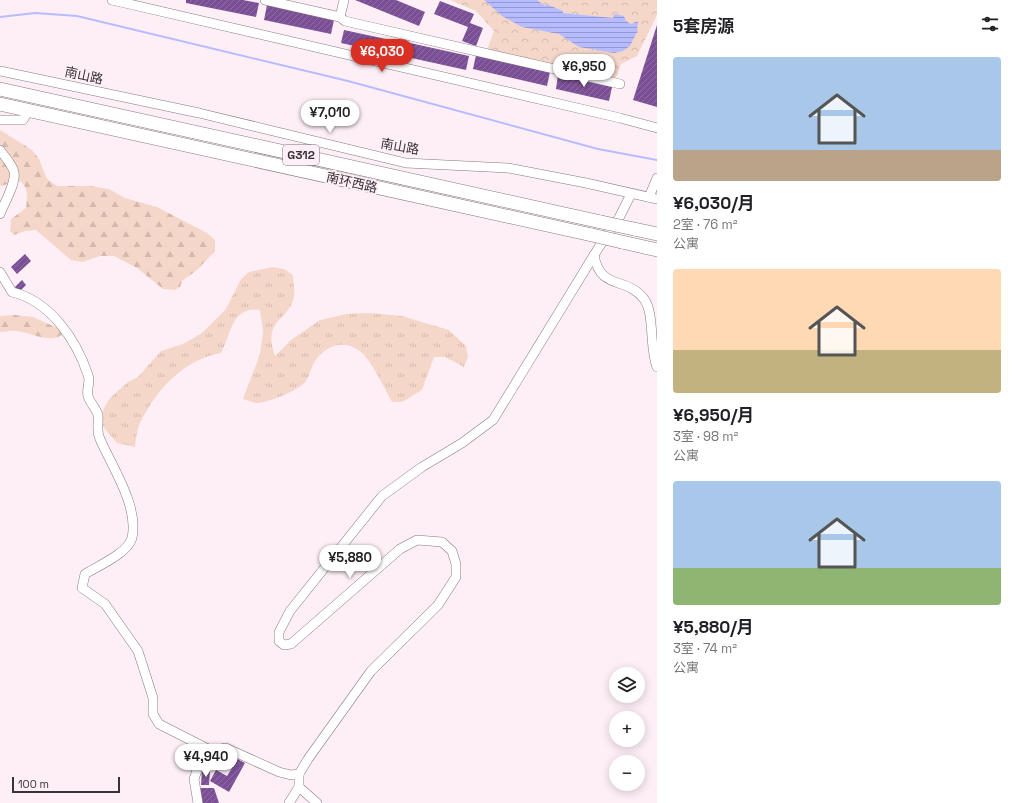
<!DOCTYPE html>
<html lang="zh">
<meta charset="utf-8">
<style>
:root{--surface:#fff;--page:#f6f6f6;--text:#202124;--muted:#757577;--accent:#d93025}
body{margin:0;font-family:"Space Grotesk","Noto Sans SC",sans-serif;background:var(--page);color:var(--text);height:100vh;display:flex;flex-direction:column;font-size:15px;white-space:nowrap}
*{box-sizing:border-box;margin:0}
p{font-size:13px;color:var(--muted)}
.icon{flex:none;width:22px;height:22px;fill:none;stroke:currentColor;stroke-width:2;stroke-linecap:round;stroke-linejoin:round}
.map{position:relative;flex:1;overflow:hidden}
.panel{display:flex;flex-direction:column;background:var(--surface);width:360px}
.panel>*{flex:none}
.controls{position:absolute;left:609px;top:667px;display:grid;gap:8px}
.controls a{display:grid;place-items:center;width:36px;height:36px;border-radius:50%;background:var(--surface);box-shadow:0 2px 10px #0003;font-size:20px}
.scale{position:absolute;left:12px;bottom:10px;width:108px;box-sizing:border-box;padding-left:4px;border:2px solid #373235;border-top:0;font-size:11px;line-height:14px;white-space:nowrap;color:#373235;-webkit-text-stroke:3px #feeff7;paint-order:stroke}
.price{position:absolute;translate:-50% -34px;padding:0 9px;border-radius:14px;background:#fff;color:#222;font-size:13px;line-height:26px;filter:drop-shadow(0 1px 2px #0008)}
.price::after{content:'';position:absolute;left:50%;top:24px;width:12px;height:9px;margin-left:-6px;background:inherit;clip-path:polygon(0 0,100% 0,50% 100%)}
.price.on{background:var(--accent);color:#fff}
ul{padding:0;list-style:none}
li{display:grid;align-content:center;gap:8px;height:212px;padding:0 16px}
li span{display:grid;place-items:center;height:124px;border-radius:4px;color:#555}
li>.icon{margin-inline-start:auto}
span .icon{width:72px;height:72px;fill:#fffc;stroke-width:1}
li b{font-size:17px}
h2{display:flex;justify-content:space-between;align-items:center;height:48px;padding:0 16px;font-size:17px}
main{display:flex;flex:1;min-height:0}
.map>svg:first-child{display:block}
.grass{fill:url(#grass-tufts)}
.forest{fill:url(#forest-firs)}
.park{fill:url(#park-crowns)}
.water{fill:url(#water-rules)}
.lines{fill:none;stroke-linecap:round;stroke-linejoin:round}
.stream{stroke:#b6bcff;stroke-width:2}
.building{fill:url(#building-hatch)}
.minor-casing{stroke:#85787f;stroke-width:10}
.highway-casing{stroke:#85787f;stroke-width:14}
.minor{stroke:#fff;stroke-width:9}
.highway{stroke:#fff;stroke-width:13}
.highway-bridge-casing{stroke:#85787f;stroke-width:14;stroke-linecap:butt}
.highway-bridge{stroke:#fff;stroke-width:13}
.labels{text-anchor:middle;stroke-width:4;stroke-linejoin:round;paint-order:stroke}
.shield{fill:#feeff7;stroke:#736b6f;stroke-width:1}
.shield-label{font-size:12px;font-weight:bold;fill:#373235}
.street-label{font-size:13px;fill:#373235;stroke:#feeff7}
</style>
<main>
<div class="map">
<svg width="657" height="803" viewBox="0 0 657 803">
<defs>
<pattern id="grass-tufts" width="24" height="20" patternUnits="userSpaceOnUse"><rect width="24" height="20" fill="#f5d7ca"/><path d="M3 7l-1-3M5 7V3M7 7l1-3M15 17l-1-3M17 17v-4M19 17l1-3" fill="none" stroke="#d3b9ae"/></pattern>
<pattern id="forest-firs" width="22" height="20" patternUnits="userSpaceOnUse"><rect width="22" height="20" fill="#f5d7ca"/><path d="M5 1l3.5 6h-7zM16 11l3.5 6h-7z" fill="#d3b9ae"/></pattern>
<pattern id="park-crowns" width="20" height="18" patternUnits="userSpaceOnUse"><rect width="20" height="18" fill="#f5d7ca"/><path d="M2 6a3 3 0 1 1 6 0M12 15a3 3 0 1 1 6 0" fill="none" stroke="#d3b9ae"/></pattern>
<pattern id="water-rules" width="6" height="5" patternUnits="userSpaceOnUse"><rect width="6" height="5" fill="#b6bcff"/><path d="M0 2.5h6" fill="none" stroke="#9599cf"/></pattern>
<pattern id="building-hatch" width="6" height="6" patternUnits="userSpaceOnUse"><rect width="6" height="6" fill="#7b4f96"/><path d="M-1 1l2-2M0 6l6-6M5 7l2-2" fill="none" stroke="#8d6ca1"/></pattern>
</defs>
<rect width="100%" height="100%" fill="#feeff7"/>
<path class="grass" d="M272 267 284 269 293 275C293 282 295 291 294 297 288 322 262 319 275 356L291 340 320 320 346 314 369 313 402 316 449 330 466 346 468 357 464 367 445 357H434L422 390 402 402H392C385 389 372 362 362 353 346 338 326 345 315 361 311 367 310 375 306 381 300 390 266 404 255 403 251 402 247 400 243 399L260 354 263 332 260 310C231 306 232 334 221 353 183 360 157 389 140 423 137 429 136 439 135 447L117 443 104 428 101 418 104 408 110 398 128 382 138 377 161 351 183 344 202 333 226 309 241 279 249 272Z"/>
<g class="forest">
<path d="M0 130 32 150 39 159 47 179 57 186H90L109 189 125 198 157 207 207 233 215 240V251L197 270 182 281 180 287 175 290 163 289 137 268 114 256H100L83 262 71 260 36 230 25 231 14 235 10 231 11 219 26 208C27 198 29 188 20 181L0 186Z"/>
<path d="M15 315 33 317 60 329 62 335C47 344 32 332 16 331 11 330 5 332 0 332V316Z"/>
</g>
<polygon class="park" points="450,0 657,0 657,15 637,56 621,64 615,81 487,50 494,31 476,11"/>
<polygon class="water" points="484,0 537,0 545,6 546,4 563,11 563,13 613,18 614,14 624,16 626,21 631,24 638,21 637,32 630,46 623,51 614,53 579,47 559,34 522,27 502,16"/>
<g class="lines">
<polyline class="stream" points="0,17 35,13 77,16 348,81 598,149 657,160"/>
</g>
<g class="building">
<polygon points="186,0 243,0 259,3 256,17 186,3"/>
<polygon points="355,0 396,0 425,12 419,26"/>
<polygon points="440,1 474,14 470,23 483,28 476,46 462,41 468,27 434,14"/>
<polygon points="267,5 334,20 331,34 264,20"/>
<polygon points="657,25 657,107 633,100"/>
<polygon points="344,30 404,43 401,56 341,43"/>
<polygon points="410,43 469,56 466,70 407,57"/>
<polygon points="476,55 550,72 547,86 473,69"/>
<polygon points="558,75 612,87 609,101 556,89"/>
<polygon points="25,254 31,261 17,274 11,267"/>
<polygon points="22,280 26,285 19,292 15,287"/>
<polygon points="224,752 245,763 229,792 210,781 216,770 227,776 232,768 219,761"/>
<polygon points="212,755 220,760 215,769 206,765"/>
<polygon points="202,770 210,770 209,785 201,785"/>
<polygon points="200,788 214,788 219,803 201,803"/>
</g>
<g class="lines">
<g class="minor-casing">
<g id="minor">
<polyline points="112,0 620,118 657,128"/>
<polyline points="265,0 340,17 344,0"/>
<polyline points="340,17 345,21 620,84"/>
<polyline points="0,71 199,113 406,163 508,168 586,183 657,199"/>
<polyline points="0,120 23,120 29,110"/>
<path d="M0 150C4 156 10 162 13 169 19 179 4 203 0 214"/>
<polyline points="649,197 657,178"/>
<path d="M594 255C600 291 627 276 644 299 655 314 649 347 657 367"/>
<path d="M0 272 12 292C50 301 76 339 88 375 91 382 86 389 88 396 90 403 96 408 98 415 99 422 96 431 100 439 112 467 139 506 132 538 128 553 98 566 85 574L82 588 105 604 138 651 153 698V714L159 724 212 751"/>
<polyline points="299,774 299,787 317,803"/>
<polyline points="198,803 194,779 202,756 212,751 226,748 279,772 291,775 299,774 308,759 371,671 438,605 456,577 456,564 452,551 442,542 417,540 400,549 291,644 284,645 279,641 279,632 290,611 382,496 422,467 462,443 493,420 599,247 619,218 631,194"/>
<polyline points="289,803 299,787"/>
</g>
</g>
<g class="highway-casing">
<g id="highway">
<polyline points="0,89 601,222"/>
<polyline points="0,104 592,235"/>
<polyline points="634,229 657,234"/>
<polyline points="622,242 657,250"/>
</g>
</g>
<use href="#minor" class="minor"/>
<use href="#highway" class="highway"/>
<g class="highway-bridge-casing">
<g id="highway-bridge">
<polyline points="601,222 634,229"/>
<polyline points="592,235 622,242"/>
</g>
</g>
<use href="#highway-bridge" class="highway-bridge"/>
</g>
<g class="labels">
<rect class="shield" x="283" y="145" width="36" height="20" rx="3"/>
<g class="shield-label">
<text x="301" y="159">G312</text>
</g>
<g class="street-label">
<text transform="translate(84 75) rotate(12)" y="5">南山路</text>
<text transform="translate(400 146) rotate(10)" y="5">南山路</text>
<text transform="translate(352 182) rotate(13)" y="5">南环西路</text>
</g>
</g>
</svg>
<div class="controls">
<a><svg class="icon" aria-label="layers" viewBox="0 0 24 24"><path d="M12 4l9 5-9 5-9-5zM3 14l9 5 9-5"/></svg></a>
<a>+</a>
<a>−</a>
</div>
<div class="scale">100 m</div>
<b class="price on" style="left:382px;top:73px">¥6,030</b>
<b class="price" style="left:584px;top:88px">¥6,950</b>
<b class="price" style="left:330px;top:134px">¥7,010</b>
<b class="price" style="left:350px;top:579px">¥5,880</b>
<b class="price" style="left:206px;top:778px">¥4,940</b>
</div>
<section class="panel">
<h2>5套房源<svg class="icon" aria-label="filters" viewBox="0 0 24 24"><path d="M4 7h16M4 17h16"/><circle cx="9" cy="7" r="2"/><circle cx="15" cy="17" r="2"/></svg></h2>
<ul>
<li><span style="background:linear-gradient(#a9c7e8 75%,#b9a48a 0)"><svg class="icon" aria-label="home" viewBox="0 0 24 24"><path d="M3 11l9-7 9 7M6 9v11h12V9"/></svg></span><div><b>¥6,030/月</b><p>2室 · 76 m²</p><p>公寓</p></div></li>
<li><span style="background:linear-gradient(#ffd9b3 65%,#c2b280 0)"><svg class="icon" aria-label="home" viewBox="0 0 24 24"><path d="M3 11l9-7 9 7M6 9v11h12V9"/></svg></span><div><b>¥6,950/月</b><p>3室 · 98 m²</p><p>公寓</p></div></li>
<li><span style="background:linear-gradient(#a9c7e8 70%,#8fb573 0)"><svg class="icon" aria-label="home" viewBox="0 0 24 24"><path d="M3 11l9-7 9 7M6 9v11h12V9"/></svg></span><div><b>¥5,880/月</b><p>3室 · 74 m²</p><p>公寓</p></div></li>
</ul>
</section>
</main>
